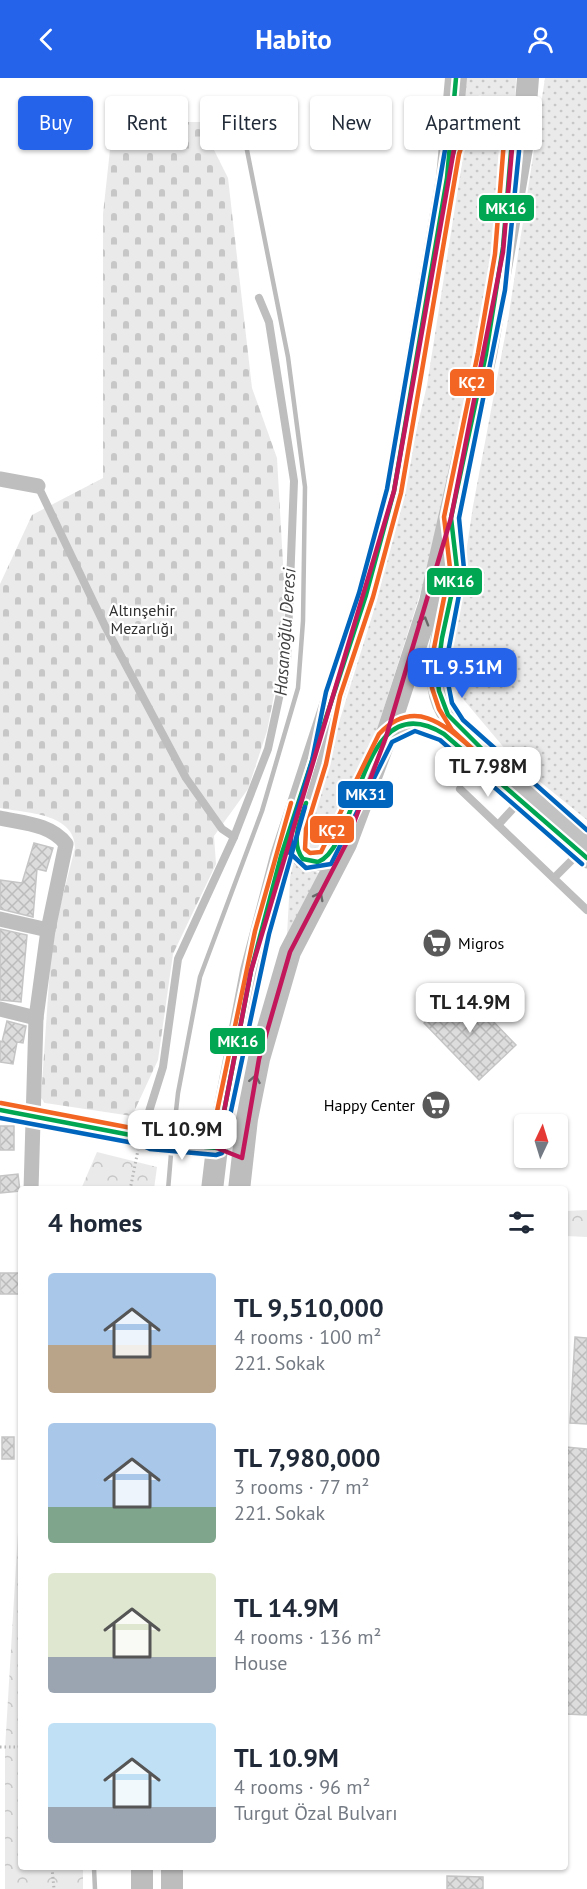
<!DOCTYPE html>
<meta charset="utf-8">
<style>
:root{--surface:#fff;--page:#f6f6f7;--text:#1f2937;--muted:#747a83;--accent:#2563eb}
body{margin:0;font-family:"PT Sans",sans-serif;background:var(--page);color:var(--text);height:100vh;display:flex;flex-direction:column;font-size:22px;white-space:nowrap}
*{box-sizing:border-box;margin:0}
p{font-size:20px;color:var(--muted)}
.icon{flex:none;width:33px;height:33px;fill:none;stroke:currentColor;stroke-width:2;stroke-linecap:round;stroke-linejoin:round}
.map{position:relative;flex:1;overflow:hidden}
.drawer{position:absolute;left:18px;top:1108px;width:550px;height:684px;display:flex;flex-direction:column;background:var(--surface);border-radius:6px;box-shadow:0 2px 4px #0004}
.drawer>*{flex:none}
.hud{position:absolute;left:18px;top:18px;width:552px;height:54px;display:flex;gap:12px}
.needle{width:39px;rotate:4deg}
.tools{position:absolute;left:514px;top:1036px;display:grid;gap:12px}
.tools a{display:grid;place-items:center;width:54px;height:54px;border-radius:6px;background:var(--surface);box-shadow:0 2px 4px #0004;font-size:30px}
.price{position:absolute;translate:-50% -51px;padding:0 14px;border-radius:12px;background:#fff;color:#222;font-size:20px;line-height:39px;filter:drop-shadow(0 2px 3px #0008)}
.price::after{content:'';position:absolute;left:50%;top:36px;width:18px;height:14px;margin-left:-9px;background:inherit;clip-path:polygon(0 0,100% 0,50% 100%)}
.price.selected{background:var(--accent);color:#fff}
ul{padding:0;list-style:none}
li{display:flex;align-items:center;gap:18px;height:150px;padding:0 30px}
li span{display:grid;place-items:center;flex:none;width:168px;height:120px;border-radius:6px;color:#555}
li>.icon{margin-inline-start:auto}
span .icon{width:72px;height:72px;fill:#fffc;stroke-width:1}
li b{font-size:26px}
h2{display:flex;justify-content:space-between;align-items:center;height:72px;padding:0 30px;font-size:26px}
.pill{padding:0 21px;border-radius:6px;background:var(--surface);box-shadow:0 2px 4px #0004;font-size:21px;line-height:54px}
.pill.selected{background:var(--accent);color:#fff}
header{display:flex;justify-content:space-between;align-items:center;height:78px;padding:0 30px;background:var(--accent);color:#fff;font-size:27px;font-weight:700}
.map>svg:first-child{display:block}
.grass{fill:url(#grass-dots)}
.forest{fill:url(#forest-crowns)}
.cemetery{fill:url(#cemetery-stones)}
.lines{fill:none;stroke-linecap:round;stroke-linejoin:round}
.stream{stroke:#bcbcbc;stroke-width:4.5}
.building{fill:url(#building-cross-hatch);stroke:#c5c5c5;stroke-width:1.5}
.path{stroke:#b8b8b8;stroke-width:3;stroke-dasharray:1.5 3;stroke-linecap:butt}
.lane{stroke:#bebebe;stroke-width:8}
.street{stroke:#bebebe;stroke-width:15}
.secondary{stroke:#c2c2c2;stroke-width:21}
.primary{stroke:#bdbdbd;stroke-width:22}
.bus-1-casing{stroke:#fff;stroke-width:9}
.bus-2-casing{stroke:#fff;stroke-width:9}
.bus-3-casing{stroke:#fff;stroke-width:9}
.bus-1{stroke:#00a651;stroke-width:4.5}
.bus-2{stroke:#0065bd;stroke-width:4.5}
.bus-3{stroke:#f26522;stroke-width:4.5}
.oneway{stroke:#686868}
.marked{fill:none;stroke:#c2185b;stroke-width:4.5;stroke-linejoin:round}
.labels{text-anchor:middle;stroke-width:4.5;stroke-linejoin:round;paint-order:stroke}
.park-label{font-size:16px;fill:#303030;stroke:#fff}
.poi-label{font-size:16px;fill:#000;stroke:#fff;text-anchor:start}
.water-label{font-size:18px;font-style:italic;fill:#414141;stroke:#fff}
.line-badge{stroke:#fff;stroke-width:2}
.badge-label{font-size:16px;text-anchor:middle;font-weight:bold;fill:#fff}
</style>
<header><svg class="icon" aria-label="back" viewBox="0 0 24 24"><path d="M15 5l-7 7 7 7"/></svg>Habito<svg class="icon" aria-label="person" viewBox="0 0 24 24"><circle cx="12" cy="8" r="4"/><path d="M4 21q1-7 8-7t8 7"/></svg></header>
<div class="map">
<svg width="587" height="1811" viewBox="0 0 587 1811">
<defs>
<pattern id="grass-dots" width="8" height="8" patternUnits="userSpaceOnUse" patternTransform="scale(1.5)"><rect width="8" height="8" fill="#eaeaea"/><path d="M2 2h.1M6 6h.1" fill="none" stroke="#c7c7c7" stroke-width="1.8" stroke-linecap="round"/></pattern>
<pattern id="forest-crowns" width="20" height="18" patternUnits="userSpaceOnUse" patternTransform="scale(1.5)"><rect width="20" height="18" fill="#eaeaea"/><path d="M2 6a3 3 0 1 1 6 0M12 15a3 3 0 1 1 6 0" fill="none" stroke="#c7c7c7"/></pattern>
<pattern id="cemetery-stones" width="16" height="16" patternUnits="userSpaceOnUse" patternTransform="scale(1.5)"><rect width="16" height="16" fill="#eaeaea"/><path d="M2 7V4a2 2 0 0 1 4 0v3zM10 15v-3a2 2 0 0 1 4 0v3z" fill="#c7c7c7"/></pattern>
<pattern id="building-cross-hatch" width="8" height="8" patternUnits="userSpaceOnUse" patternTransform="scale(1.5)"><rect width="8" height="8" fill="#ddd"/><path d="M0 0l8 8M0 8l8-8" fill="none" stroke="#bcbcbc"/></pattern>
</defs>
<rect width="100%" height="100%" fill="#fff"/>
<g class="grass">
<polygon points="466,0 516,0 515,29 502,23 464,30"/>
<polygon points="545,0 587,0 587,742 517,685 458,615 450,583 473,428 508,242"/>
<polygon points="482,44 497,47 507,69 492,172 456,367 422,510 375,658 326,775 310,778 306,751 377,522 427,307 466,59 469,50"/>
<polygon points="291,784 303,792 320,795 287,857"/>
</g>
<g class="forest">
<polygon points="97,1074 157,1089 154,1111 81,1111"/>
<polygon points="587,1132 587,1159 566,1158 566,1133"/>
<polygon points="21,1404 21,1790 83,1790 83,1811 5,1811 5,1671"/>
</g>
<path class="cemetery" d="M113 44H200L228 100 252 310 277 380 284 503V566L267 653 248 711 214 758 216 786 173 876 158 982 132 1038 45 1025 41 1020 52 860 75 770C75 735 26 735 0 730V506L32 437 103 400V136Z"/>
<g class="lines">
<g class="stream">
<polyline points="174,1051 178,1015 200,899 262,733 298,610 303,543 305,409 288,279 242,47"/>
<polyline points="168,1112 171,1076"/>
<polyline points="94,1790 95,1811"/>
</g>
</g>
<g class="building">
<polygon points="34,765 53,770 46,793 37,791 33,839 0,831 0,802 22,805"/>
<polygon points="0,851 27,857 21,924 0,922"/>
<polygon points="461,910 516,967 479,1002 424,945"/>
<polygon points="7,943 26,948 23,965 17,964 13,986 0,984 0,963 2,964"/>
<rect x="0" y="1048" width="14" height="24"/>
<polygon points="18,1096 20,1113 0,1115 0,1098"/>
<rect x="0" y="1195" width="21" height="21"/>
<polygon points="575,1259 587,1260 587,1346 570,1345"/>
<rect x="2" y="1359" width="12" height="22"/>
<polygon points="566,1369 587,1371 587,1637 566,1636"/>
<polygon points="447,1798 483,1799 483,1811 447,1811"/>
</g>
<g class="lines">
<g class="path">
<polyline points="130,1112 138,1072"/>
<polyline points="0,1669 21,1669"/>
<polyline points="52,1790 54,1811"/>
</g>
<g class="lane">
<polyline points="38,408 105,548 186,700 222,751 234,759"/>
<polyline points="460,711 587,832"/>
<polyline points="498,747 520,723"/>
<polyline points="554,800 579,775"/>
<polyline points="141,1059 163,989 178,881 234,759 268,671 287,583 294,403 269,244 259,220"/>
</g>
<g class="street">
<polyline points="0,401 38,408"/>
<path d="M0 740C23 745 51 746 66 766L48 852 36 940 31 1112"/>
<polyline points="0,841 48,852"/>
<polyline points="0,931 36,940"/>
<polyline points="0,1032 141,1059 151,1064 217,1070"/>
</g>
<g class="secondary">
<path d="M451 440C462 488 449 515 441 561 437 584 433 612 446 633 458 653 480 669 497 684 527 710 557 736 587 762"/>
<path d="M386 659C427 629 445 657 476 684"/>
<polyline points="561,757 587,780"/>
</g>
<g class="primary">
<path d="M456 60 464 38C478 29 487 29 503 34 511 47 512 59 511 74"/>
<polyline points="300,746 297,774 308,783 326,781 337,761"/>
<polyline points="212,1112 217,1070 251,893 281,778 366,517 394,413 447,100 456,0"/>
<polyline points="239,1112 247,1041 259,981 290,874 346,766 386,659 430,524 486,277 523,64 528,0"/>
<polyline points="142,1790 142,1811"/>
<polyline points="172,1790 172,1811"/>
</g>
<g class="bus-1-casing">
<g id="bus-1">
<polyline points="450,86 464,38 481,29 503,34 512,62 503,169 486,276 451,440 457,491 442,560 437,596 439,613 448,637 485,674"/>
<path d="M306 725C300 743 290 765 303 781L318 784C361 767 358 603 444 656L587 780"/>
<polyline points="0,1032 141,1059 151,1064 217,1070 251,893 281,778 366,517 394,413 447,100 456,0"/>
</g>
</g>
<g class="bus-2-casing">
<g id="bus-2">
<polyline points="582,786 440,662 415,653 392,664 331,786 306,790 290,775 292,749 312,683 326,614 359,515 387,411 445,72 458,34 480,22 509,29 518,51 519,73 505,212 459,440 464,491 445,590 452,625 463,642 587,752"/>
<polyline points="0,1040 139,1066 150,1071 216,1077 222,1075 269,856 305,729"/>
</g>
</g>
<g class="bus-3-casing">
<g id="bus-3">
<path d="M482 37 498 41 504 63 495 176 478 275 444 439 450 490 430 590 432 610 439 631 452 652 476 674C446 648 415 618 379 656L321 774 310 775 305 771 306 751 326 686 340 618 373 519 401 415 459 76 470 43Z"/>
<polyline points="1,1025 142,1052 153,1057 211,1062 255,853 291,725"/>
</g>
</g>
<use href="#bus-1" class="bus-1"/>
<use href="#bus-2" class="bus-2"/>
<use href="#bus-3" class="bus-3"/>
</g>
<defs><path id="oneway-chevron" d="M-2-3.5L2.5 0L-2 3.5" fill="none" stroke-width="1.6" stroke-linecap="round" stroke-linejoin="round" transform="scale(1.5)"/></defs>
<g class="oneway">
<use href="#oneway-chevron" transform="translate(424 543) rotate(-73)"/>
<use href="#oneway-chevron" transform="translate(319 818) rotate(-63)"/>
<use href="#oneway-chevron" transform="translate(255 1001) rotate(-79)"/>
</g>
<path class="marked" d="M472 33 503 34 511 54 512 71 503 174 451 440 386 659 346 766 290 874 259 981 242 1080 217 1070 251 893 394 413 457 54Z"/>
<defs>
<g id="supermarket-disc" transform="scale(1.5)"><circle r="9.5" fill="#595959" stroke="#fff"/><path d="M-6-5.5h2.5l.6 2H6L4.5 2H-2.5L-4.4-4H-6ZM-1.5 3.2a1.3 1.3 0 1 0 .1 0ZM3 3.2a1.3 1.3 0 1 0 .1 0Z" fill="#fff"/></g>
</defs>
<g fill-rule="evenodd">
<use href="#supermarket-disc" x="437" y="865"/>
<use href="#supermarket-disc" x="436" y="1027"/>
</g>
<g class="labels">
<g class="park-label">
<text x="142" y="538">Altınşehir<tspan x="142" dy="18">Mezarlığı</tspan></text>
</g>
<g class="poi-label">
<text x="458" y="871">Migros</text>
<text x="415" y="1033" text-anchor="end">Happy Center</text>
</g>
<g class="water-label">
<text transform="translate(285 554) rotate(-86)" y="6">Hasanoğlu Deresi</text>
</g>
</g>
<g class="line-badge">
<rect x="478" y="116" width="57" height="28" rx="6" fill="#00a651"/>
<rect x="449" y="290" width="46" height="29" rx="6" fill="#f26522"/>
<rect x="426" y="489" width="57" height="29" rx="6" fill="#00a651"/>
<rect x="337" y="702" width="57" height="29" rx="6" fill="#0065bd"/>
<rect x="309" y="737" width="46" height="29" rx="6" fill="#f26522"/>
<rect x="209" y="949" width="57" height="28" rx="6" fill="#00a651"/>
</g>
<g class="badge-label">
<text x="506" y="136">MK16</text>
<text x="472" y="310">KÇ2</text>
<text x="454" y="509">MK16</text>
<text x="366" y="722">MK31</text>
<text x="332" y="758">KÇ2</text>
<text x="238" y="969">MK16</text>
</g>
</svg>
<div class="tools">
<a><svg class="needle" viewBox="-14 -14 28 28"><path d="M0-13l5 13h-10z" fill="#e53935"/><path d="M0 13l5-13h-10z" fill="#747a83"/></svg></a>
</div>
<b class="price selected" style="left:462px;top:621px">TL 9.51M</b>
<b class="price" style="left:488px;top:720px">TL 7.98M</b>
<b class="price" style="left:470px;top:956px">TL 14.9M</b>
<b class="price" style="left:182px;top:1083px">TL 10.9M</b>
<div class="hud">
<a class="pill selected">Buy</a>
<a class="pill">Rent</a>
<a class="pill">Filters</a>
<a class="pill">New</a>
<a class="pill">Apartment</a>
</div>
<section class="drawer">
<h2>4 homes<svg class="icon" aria-label="filters" viewBox="0 0 24 24"><path d="M4 7h16M4 17h16"/><circle cx="9" cy="7" r="2"/><circle cx="15" cy="17" r="2"/></svg></h2>
<ul>
<li><span style="background:linear-gradient(#a9c7e8 60%,#b9a48a 0)"><svg class="icon" aria-label="home" viewBox="0 0 24 24"><path d="M3 11l9-7 9 7M6 9v11h12V9"/></svg></span><div><b>TL 9,510,000</b><p>4 rooms · 100 m²</p><p>221. Sokak</p></div></li>
<li><span style="background:linear-gradient(#a9c7e8 70%,#7fa58c 0)"><svg class="icon" aria-label="home" viewBox="0 0 24 24"><path d="M3 11l9-7 9 7M6 9v11h12V9"/></svg></span><div><b>TL 7,980,000</b><p>3 rooms · 77 m²</p><p>221. Sokak</p></div></li>
<li><span style="background:linear-gradient(#dfe7d0 70%,#9aa5b1 0)"><svg class="icon" aria-label="home" viewBox="0 0 24 24"><path d="M3 11l9-7 9 7M6 9v11h12V9"/></svg></span><div><b>TL 14.9M</b><p>4 rooms · 136 m²</p><p>House</p></div></li>
<li><span style="background:linear-gradient(#bfe0f5 70%,#9aa5b1 0)"><svg class="icon" aria-label="home" viewBox="0 0 24 24"><path d="M3 11l9-7 9 7M6 9v11h12V9"/></svg></span><div><b>TL 10.9M</b><p>4 rooms · 96 m²</p><p>Turgut Özal Bulvarı</p></div></li>
</ul>
</section>
</div>
